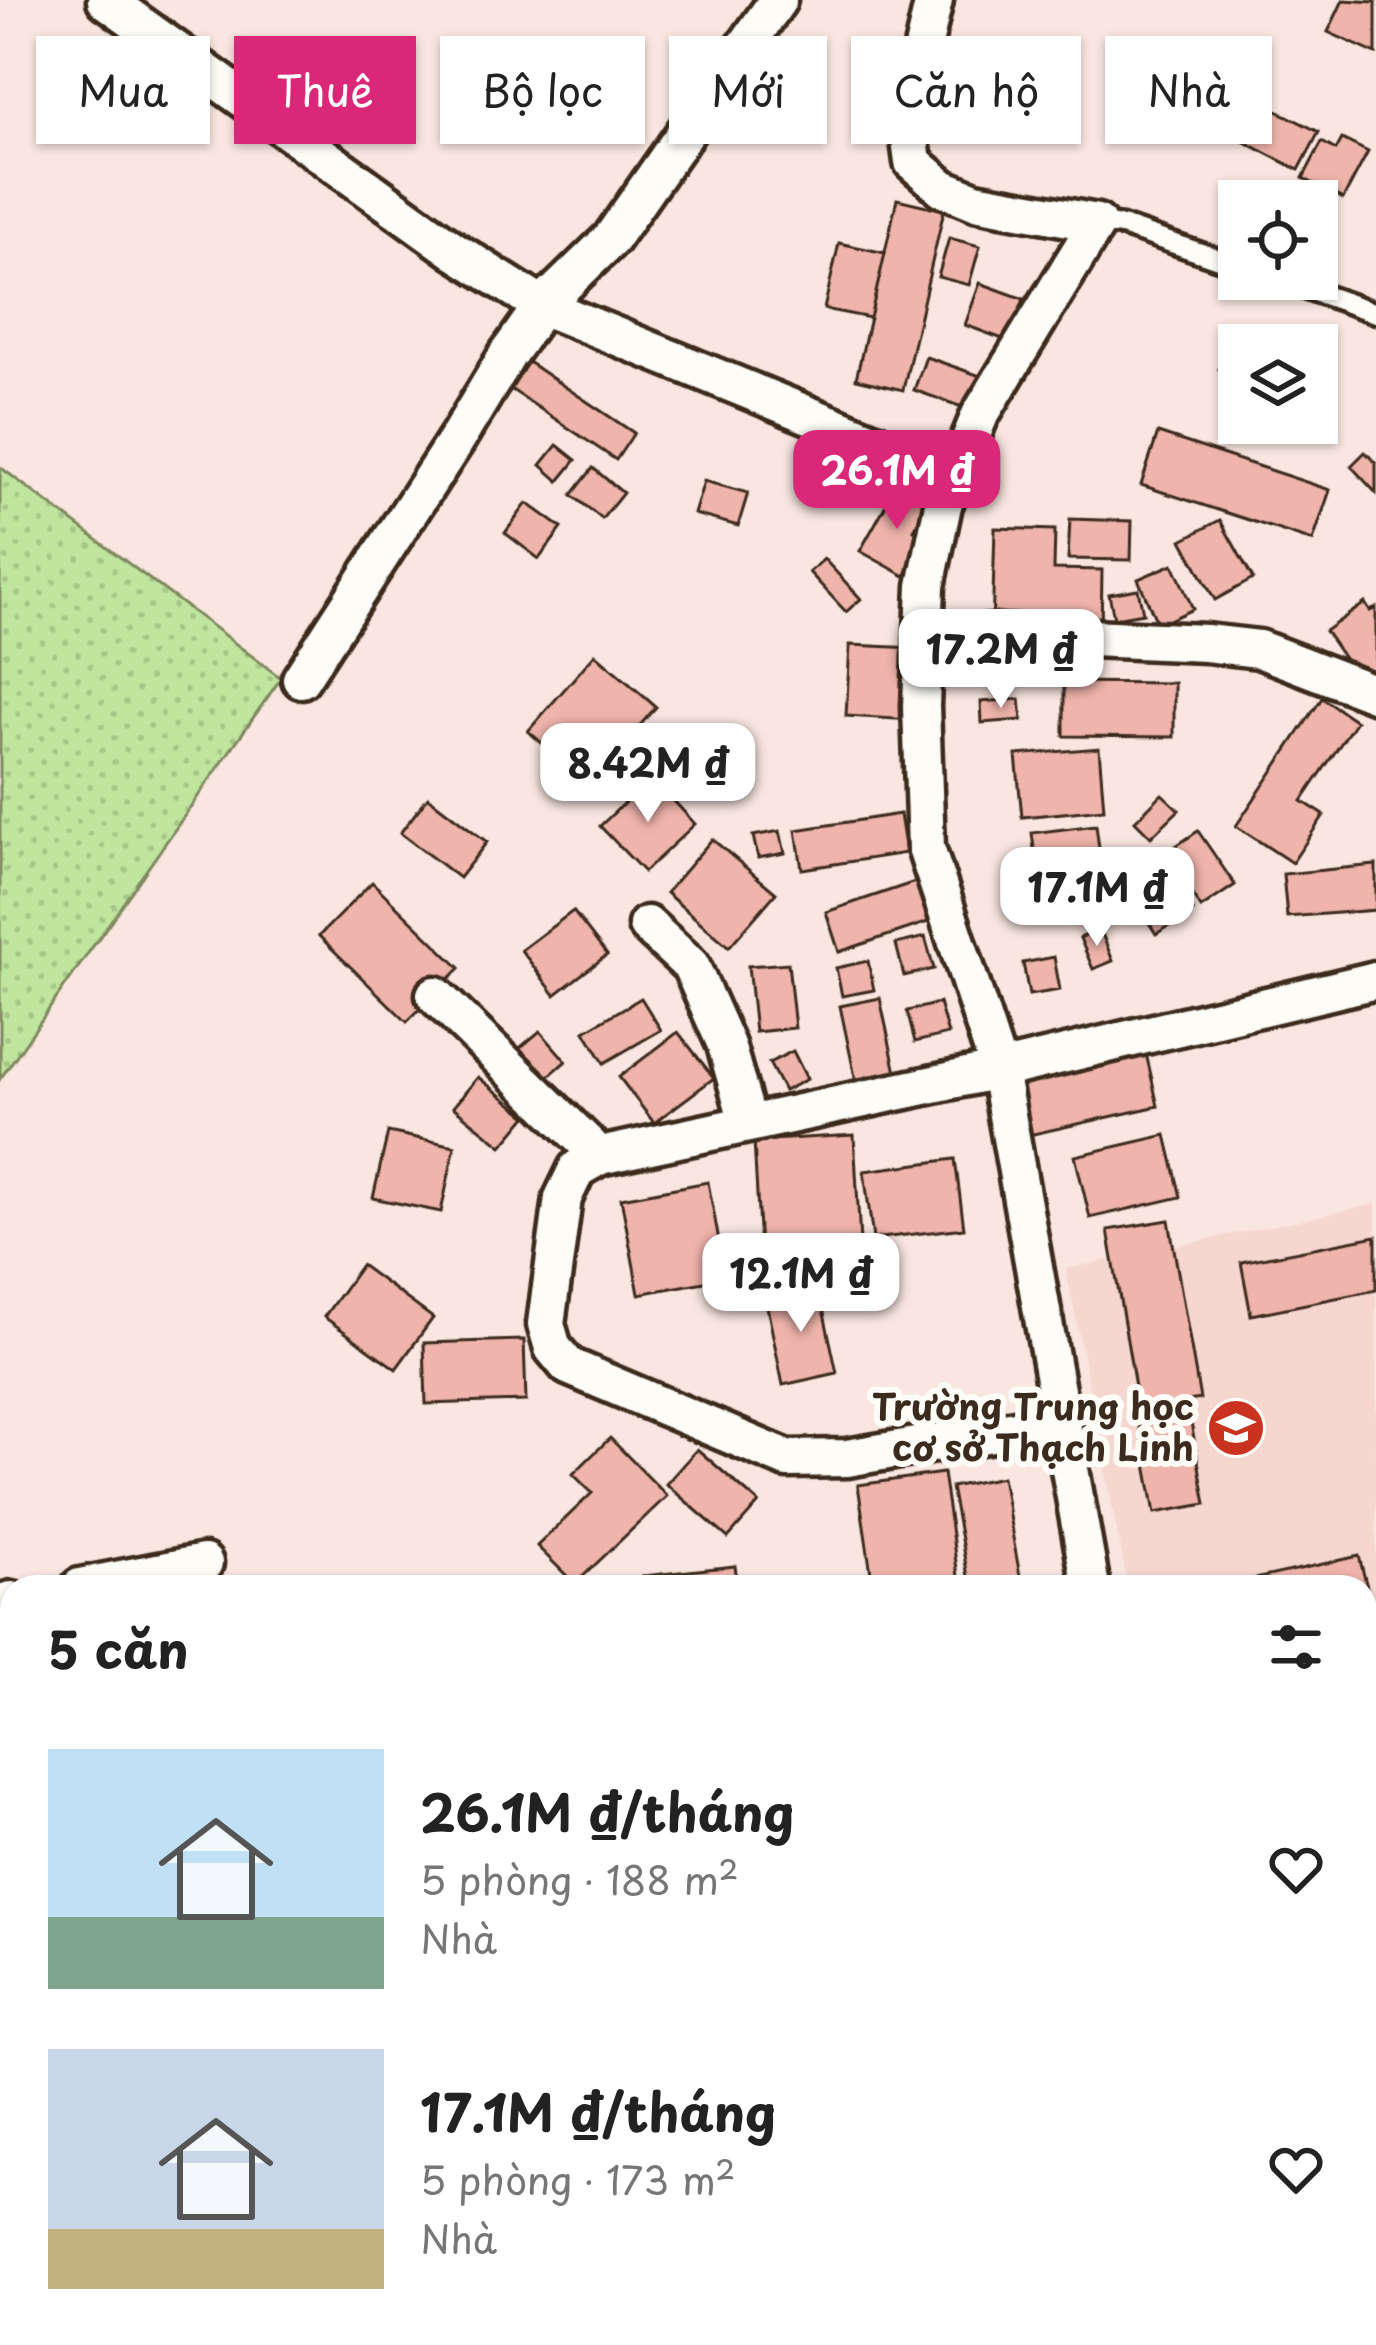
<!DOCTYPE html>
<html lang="vi">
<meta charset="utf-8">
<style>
:root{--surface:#fff;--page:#f2f2f2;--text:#222;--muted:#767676;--accent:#db2777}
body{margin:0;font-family:"Playpen Sans",sans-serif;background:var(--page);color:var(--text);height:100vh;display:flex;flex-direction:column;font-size:45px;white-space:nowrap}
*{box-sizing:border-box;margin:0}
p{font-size:39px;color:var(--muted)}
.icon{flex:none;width:66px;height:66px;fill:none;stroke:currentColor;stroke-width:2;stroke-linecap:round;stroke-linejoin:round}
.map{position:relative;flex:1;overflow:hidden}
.side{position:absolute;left:0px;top:1575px;width:1377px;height:771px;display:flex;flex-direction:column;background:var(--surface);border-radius:36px 36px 0 0;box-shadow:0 3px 9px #0004}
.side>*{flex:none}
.banner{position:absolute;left:36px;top:36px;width:1305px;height:108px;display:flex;gap:24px}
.controls{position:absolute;left:1218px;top:180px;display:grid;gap:24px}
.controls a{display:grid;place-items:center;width:120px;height:120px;border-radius:0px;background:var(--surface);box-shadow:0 3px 9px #0004;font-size:60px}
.price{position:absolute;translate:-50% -102px;padding:0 27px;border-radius:24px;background:#fff;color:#222;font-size:39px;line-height:78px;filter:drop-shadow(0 3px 6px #0008)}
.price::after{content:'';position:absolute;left:50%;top:72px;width:36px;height:27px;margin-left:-18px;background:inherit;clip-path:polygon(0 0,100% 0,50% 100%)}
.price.selected{background:var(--accent);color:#fff}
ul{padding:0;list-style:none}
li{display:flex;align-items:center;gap:36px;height:300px;padding:0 48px}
li span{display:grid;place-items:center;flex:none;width:336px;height:240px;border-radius:0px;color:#555}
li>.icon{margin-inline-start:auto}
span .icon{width:144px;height:144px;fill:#fffc;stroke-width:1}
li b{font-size:51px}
h2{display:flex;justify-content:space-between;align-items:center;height:144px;padding:0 48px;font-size:51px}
.chip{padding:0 42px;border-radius:0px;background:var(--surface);box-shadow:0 3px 9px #0004;font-size:42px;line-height:108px}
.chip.selected{background:var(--accent);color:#fff}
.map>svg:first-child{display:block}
.built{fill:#f6d7d0}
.park{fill:url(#park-dots);stroke:#7e885e;stroke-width:3}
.building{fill:#efb4ac;stroke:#3b2a1e;stroke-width:3}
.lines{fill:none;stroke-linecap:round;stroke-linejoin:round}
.lane-casing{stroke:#3b2a1e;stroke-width:27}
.street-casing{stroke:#3b2a1e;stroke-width:45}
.secondary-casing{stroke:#3b2a1e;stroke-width:57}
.lane{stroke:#fdfcf7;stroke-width:18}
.street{stroke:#fdfcf7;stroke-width:36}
.secondary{stroke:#fdfcf7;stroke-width:48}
.labels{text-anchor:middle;stroke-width:12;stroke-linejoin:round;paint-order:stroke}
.poi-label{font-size:36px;font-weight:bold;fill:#3b2a1e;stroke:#fdfcf7;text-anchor:end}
</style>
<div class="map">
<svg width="1376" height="2345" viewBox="0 0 1376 2345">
<defs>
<pattern id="park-dots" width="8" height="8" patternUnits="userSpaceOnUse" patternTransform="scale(3)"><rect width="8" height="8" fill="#c0e59f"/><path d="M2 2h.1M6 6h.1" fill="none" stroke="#a6c588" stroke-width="1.8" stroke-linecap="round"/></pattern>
</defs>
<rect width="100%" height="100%" fill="#f9e6e0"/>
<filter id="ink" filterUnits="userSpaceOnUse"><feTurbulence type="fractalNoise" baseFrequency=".00833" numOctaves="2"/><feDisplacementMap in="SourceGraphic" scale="24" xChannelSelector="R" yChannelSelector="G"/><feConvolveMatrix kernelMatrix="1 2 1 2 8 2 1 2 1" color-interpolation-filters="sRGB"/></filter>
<g filter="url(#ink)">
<polygon class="built" points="1376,1204 1376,1598 1365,1600 1365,1587 1128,1587 1066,1269"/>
<polygon class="park" points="0,467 281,678 0,1079"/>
<g class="building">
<polygon points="1343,0 1376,2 1376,54 1328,32"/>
<polygon points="1131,60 1193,98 1170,132 1109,94"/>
<polygon points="1200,72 1319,132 1299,170 1181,109"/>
<polygon points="1342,139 1368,152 1343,199 1303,178 1322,142 1336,150"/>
<polygon points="897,199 944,210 903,390 856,379"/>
<polygon points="949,238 980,246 969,285 938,277"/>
<polygon points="839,243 885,253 870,318 824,309"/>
<polygon points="980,283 1024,299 1008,341 965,325"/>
<polygon points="1229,336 1256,345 1239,345 1239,375 1219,369"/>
<polygon points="926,357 992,380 979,413 914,390"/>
<polygon points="528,362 634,433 616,460 509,388"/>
<polygon points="1158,433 1330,490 1313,541 1141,485"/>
<polygon points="557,445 576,460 559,481 541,465"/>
<polygon points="1365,452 1376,463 1376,493 1351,466"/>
<polygon points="593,468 623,493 602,519 572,495"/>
<polygon points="704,481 748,493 738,526 694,514"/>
<polygon points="897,485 929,503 914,530 926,537 905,576 860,551"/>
<polygon points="527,503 562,528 539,559 505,533"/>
<polygon points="1070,519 1132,521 1131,560 1068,559"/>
<polygon points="1220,520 1253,579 1215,600 1182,540"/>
<polygon points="995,528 1055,530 1054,569 1102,570 1101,634 992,630"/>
<polygon points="824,559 861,599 846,612 809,572"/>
<polygon points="1173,564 1193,609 1158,625 1138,579"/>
<polygon points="1138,589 1143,613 1114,618 1109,594"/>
<polygon points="1365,603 1370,611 1376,608 1376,668 1359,680 1325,631"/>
<polygon points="850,645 915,648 912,720 846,716"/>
<polygon points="595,654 656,707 589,784 528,731"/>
<polygon points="1064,682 1174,683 1174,737 1064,736"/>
<polygon points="1322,698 1356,721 1302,801 1324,815 1292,863 1236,826"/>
<polygon points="1020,699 1022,720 982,723 981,702"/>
<polygon points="1099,748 1104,809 1022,817 1016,755"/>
<polygon points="652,777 695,824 644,872 600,826"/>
<polygon points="1162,794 1179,810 1151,837 1135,821"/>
<polygon points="428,797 487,842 459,878 400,833"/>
<polygon points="900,814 906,853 802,869 796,830"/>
<polygon points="1096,825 1103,880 1039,888 1032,833"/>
<polygon points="780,831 785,853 758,858 753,836"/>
<polygon points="1198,831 1235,885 1201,908 1164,854"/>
<polygon points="712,839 776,893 729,947 666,893"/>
<polygon points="1155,850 1193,911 1156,934 1118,874"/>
<polygon points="1376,865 1376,910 1287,917 1283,874"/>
<polygon points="921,880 934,920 839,952 826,912"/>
<polygon points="372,882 460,968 407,1022 319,936"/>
<polygon points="573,911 607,955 555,995 521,950"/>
<polygon points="1100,929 1113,961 1093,969 1080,938"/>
<polygon points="925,937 934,969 904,976 896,944"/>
<polygon points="1054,957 1060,990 1029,995 1023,963"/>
<polygon points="868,961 874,990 842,996 836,968"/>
<polygon points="788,963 795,1028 755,1032 748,966"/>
<polygon points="641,998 661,1030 604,1063 585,1031"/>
<polygon points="880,998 898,1082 858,1091 840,1006"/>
<polygon points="939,1003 948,1034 915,1042 907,1011"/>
<polygon points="540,1031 566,1061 542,1082 515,1052"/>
<polygon points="678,1032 714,1078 654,1123 619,1077"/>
<polygon points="1145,1049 1158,1106 1029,1135 1016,1079"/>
<polygon points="793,1051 807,1079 784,1091 769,1063"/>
<polygon points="478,1077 527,1116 502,1146 453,1107"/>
<polygon points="388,1132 455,1146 441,1212 373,1198"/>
<polygon points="854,1135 861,1260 761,1266 754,1141"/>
<polygon points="1166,1135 1181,1197 1090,1218 1075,1156"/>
<polygon points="955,1159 964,1228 873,1239 864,1171"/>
<polygon points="708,1182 726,1278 639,1294 621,1198"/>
<polygon points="1169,1220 1200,1399 1139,1410 1108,1230"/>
<polygon points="1376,1236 1376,1290 1251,1315 1241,1262"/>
<polygon points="361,1265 433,1318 396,1369 324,1317"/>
<polygon points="818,1286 837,1373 783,1385 765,1297"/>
<polygon points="524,1340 526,1401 426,1404 424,1343"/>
<polygon points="1189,1412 1206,1504 1155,1513 1138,1421"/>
<polygon points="610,1438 667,1496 575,1584 537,1546 592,1493 573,1474"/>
<polygon points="697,1449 759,1503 728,1538 666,1484"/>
<polygon points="943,1473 959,1583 873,1587 858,1485"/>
<polygon points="1002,1477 1022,1587 970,1587 951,1487"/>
<polygon points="1359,1556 1368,1591 1365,1592 1365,1587 1218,1587"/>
<polygon points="735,1566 738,1587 644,1587 643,1576"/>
<polygon points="12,1634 12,1740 0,1742 0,1636"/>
<polygon points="0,1797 11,1875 0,1877"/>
<polygon points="1376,1804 1376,2002 1365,2004 1365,1807"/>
<polygon points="9,2031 12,2031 12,2131 0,2132 0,2048 12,2046"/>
<polygon points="161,2334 180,2334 182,2345 132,2345 131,2340"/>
<polygon points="226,2334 314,2334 315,2345 228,2345"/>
<polygon points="322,2334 364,2334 366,2345 324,2345"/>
<polygon points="410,2334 463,2334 465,2345 412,2345"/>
<polygon points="583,2334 636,2334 638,2345 585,2345"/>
<polygon points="762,2334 840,2334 843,2345 726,2345 725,2342"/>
<polygon points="954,2334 1060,2334 1062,2345 955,2345"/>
<polygon points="1070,2334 1131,2334 1133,2345 1072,2345"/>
</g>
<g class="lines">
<g class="lane-casing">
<g id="lane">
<polyline points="1097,223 1122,226 1239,266"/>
<polyline points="1278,279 1376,313"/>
<polyline points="120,2334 122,2345"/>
</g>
</g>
<g class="street-casing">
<g id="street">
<polyline points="106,0 455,251 542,306 958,476"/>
<polyline points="934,0 907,118 913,162 943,188 975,201 1097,223 980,415 943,505 926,586 921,706 926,848 999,1070 1091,1587"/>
<polyline points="924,638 997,634 1206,643 1259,649 1376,694"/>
<polyline points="301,679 458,437 508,354 542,306 611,239 778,0"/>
<polyline points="647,925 691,966 726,1045 748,1122"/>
<polyline points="435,995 600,1156"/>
<polyline points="1062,1421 847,1458 787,1459 568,1366 553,1348 546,1324 563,1198 577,1169 600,1156 999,1070 1376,980"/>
<polyline points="80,1587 204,1563"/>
<polyline points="0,1603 12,1600"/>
<polyline points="1365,2044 1376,2042"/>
<polyline points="0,2303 12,2301"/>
<polyline points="658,2334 660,2345"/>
<polyline points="1247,2334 1249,2345"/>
</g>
</g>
<g class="secondary-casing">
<g id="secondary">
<polyline points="1365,1704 1376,1702"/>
<polyline points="0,1953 12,1951"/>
</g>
</g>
<use href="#lane" class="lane"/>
<use href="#street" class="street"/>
<use href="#secondary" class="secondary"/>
</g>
</g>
<defs>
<g id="school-disc" transform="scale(3)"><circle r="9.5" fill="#c8321e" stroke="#fdfcf7"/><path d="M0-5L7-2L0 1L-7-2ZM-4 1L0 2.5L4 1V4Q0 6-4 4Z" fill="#fff"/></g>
</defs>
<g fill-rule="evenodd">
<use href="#school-disc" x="1236" y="1428"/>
</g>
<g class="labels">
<g class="poi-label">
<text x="1194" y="1420">Trường Trung học<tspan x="1194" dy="41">cơ sở Thạch Linh</tspan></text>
</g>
</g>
</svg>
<div class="controls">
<a><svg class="icon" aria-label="locate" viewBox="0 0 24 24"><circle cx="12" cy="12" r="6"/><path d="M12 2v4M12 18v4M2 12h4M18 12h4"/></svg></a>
<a><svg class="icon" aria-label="layers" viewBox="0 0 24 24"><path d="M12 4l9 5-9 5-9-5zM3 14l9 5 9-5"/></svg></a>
</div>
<b class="price selected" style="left:897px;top:532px">26.1M ₫</b>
<b class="price" style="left:1001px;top:711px">17.2M ₫</b>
<b class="price" style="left:648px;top:825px">8.42M ₫</b>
<b class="price" style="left:1097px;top:949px">17.1M ₫</b>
<b class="price" style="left:801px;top:1335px">12.1M ₫</b>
<div class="banner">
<a class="chip">Mua</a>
<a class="chip selected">Thuê</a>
<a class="chip">Bộ lọc</a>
<a class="chip">Mới</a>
<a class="chip">Căn hộ</a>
<a class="chip">Nhà</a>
</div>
<section class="side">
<h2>5 căn<svg class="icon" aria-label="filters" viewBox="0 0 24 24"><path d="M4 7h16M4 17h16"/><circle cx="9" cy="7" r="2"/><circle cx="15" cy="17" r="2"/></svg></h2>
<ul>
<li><span style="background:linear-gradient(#bfe0f5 70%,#7fa58c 0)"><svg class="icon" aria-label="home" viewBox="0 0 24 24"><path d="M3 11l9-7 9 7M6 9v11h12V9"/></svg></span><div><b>26.1M ₫/tháng</b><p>5 phòng · 188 m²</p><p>Nhà</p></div><svg class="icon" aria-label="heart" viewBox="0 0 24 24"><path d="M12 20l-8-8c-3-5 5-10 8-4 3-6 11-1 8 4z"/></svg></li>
<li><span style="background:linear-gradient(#c9d6e8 75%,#c2b280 0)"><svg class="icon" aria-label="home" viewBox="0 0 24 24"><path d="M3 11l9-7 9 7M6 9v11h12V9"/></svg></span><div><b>17.1M ₫/tháng</b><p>5 phòng · 173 m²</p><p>Nhà</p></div><svg class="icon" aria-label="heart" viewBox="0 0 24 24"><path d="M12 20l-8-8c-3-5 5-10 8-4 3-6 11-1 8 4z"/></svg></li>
</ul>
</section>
</div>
